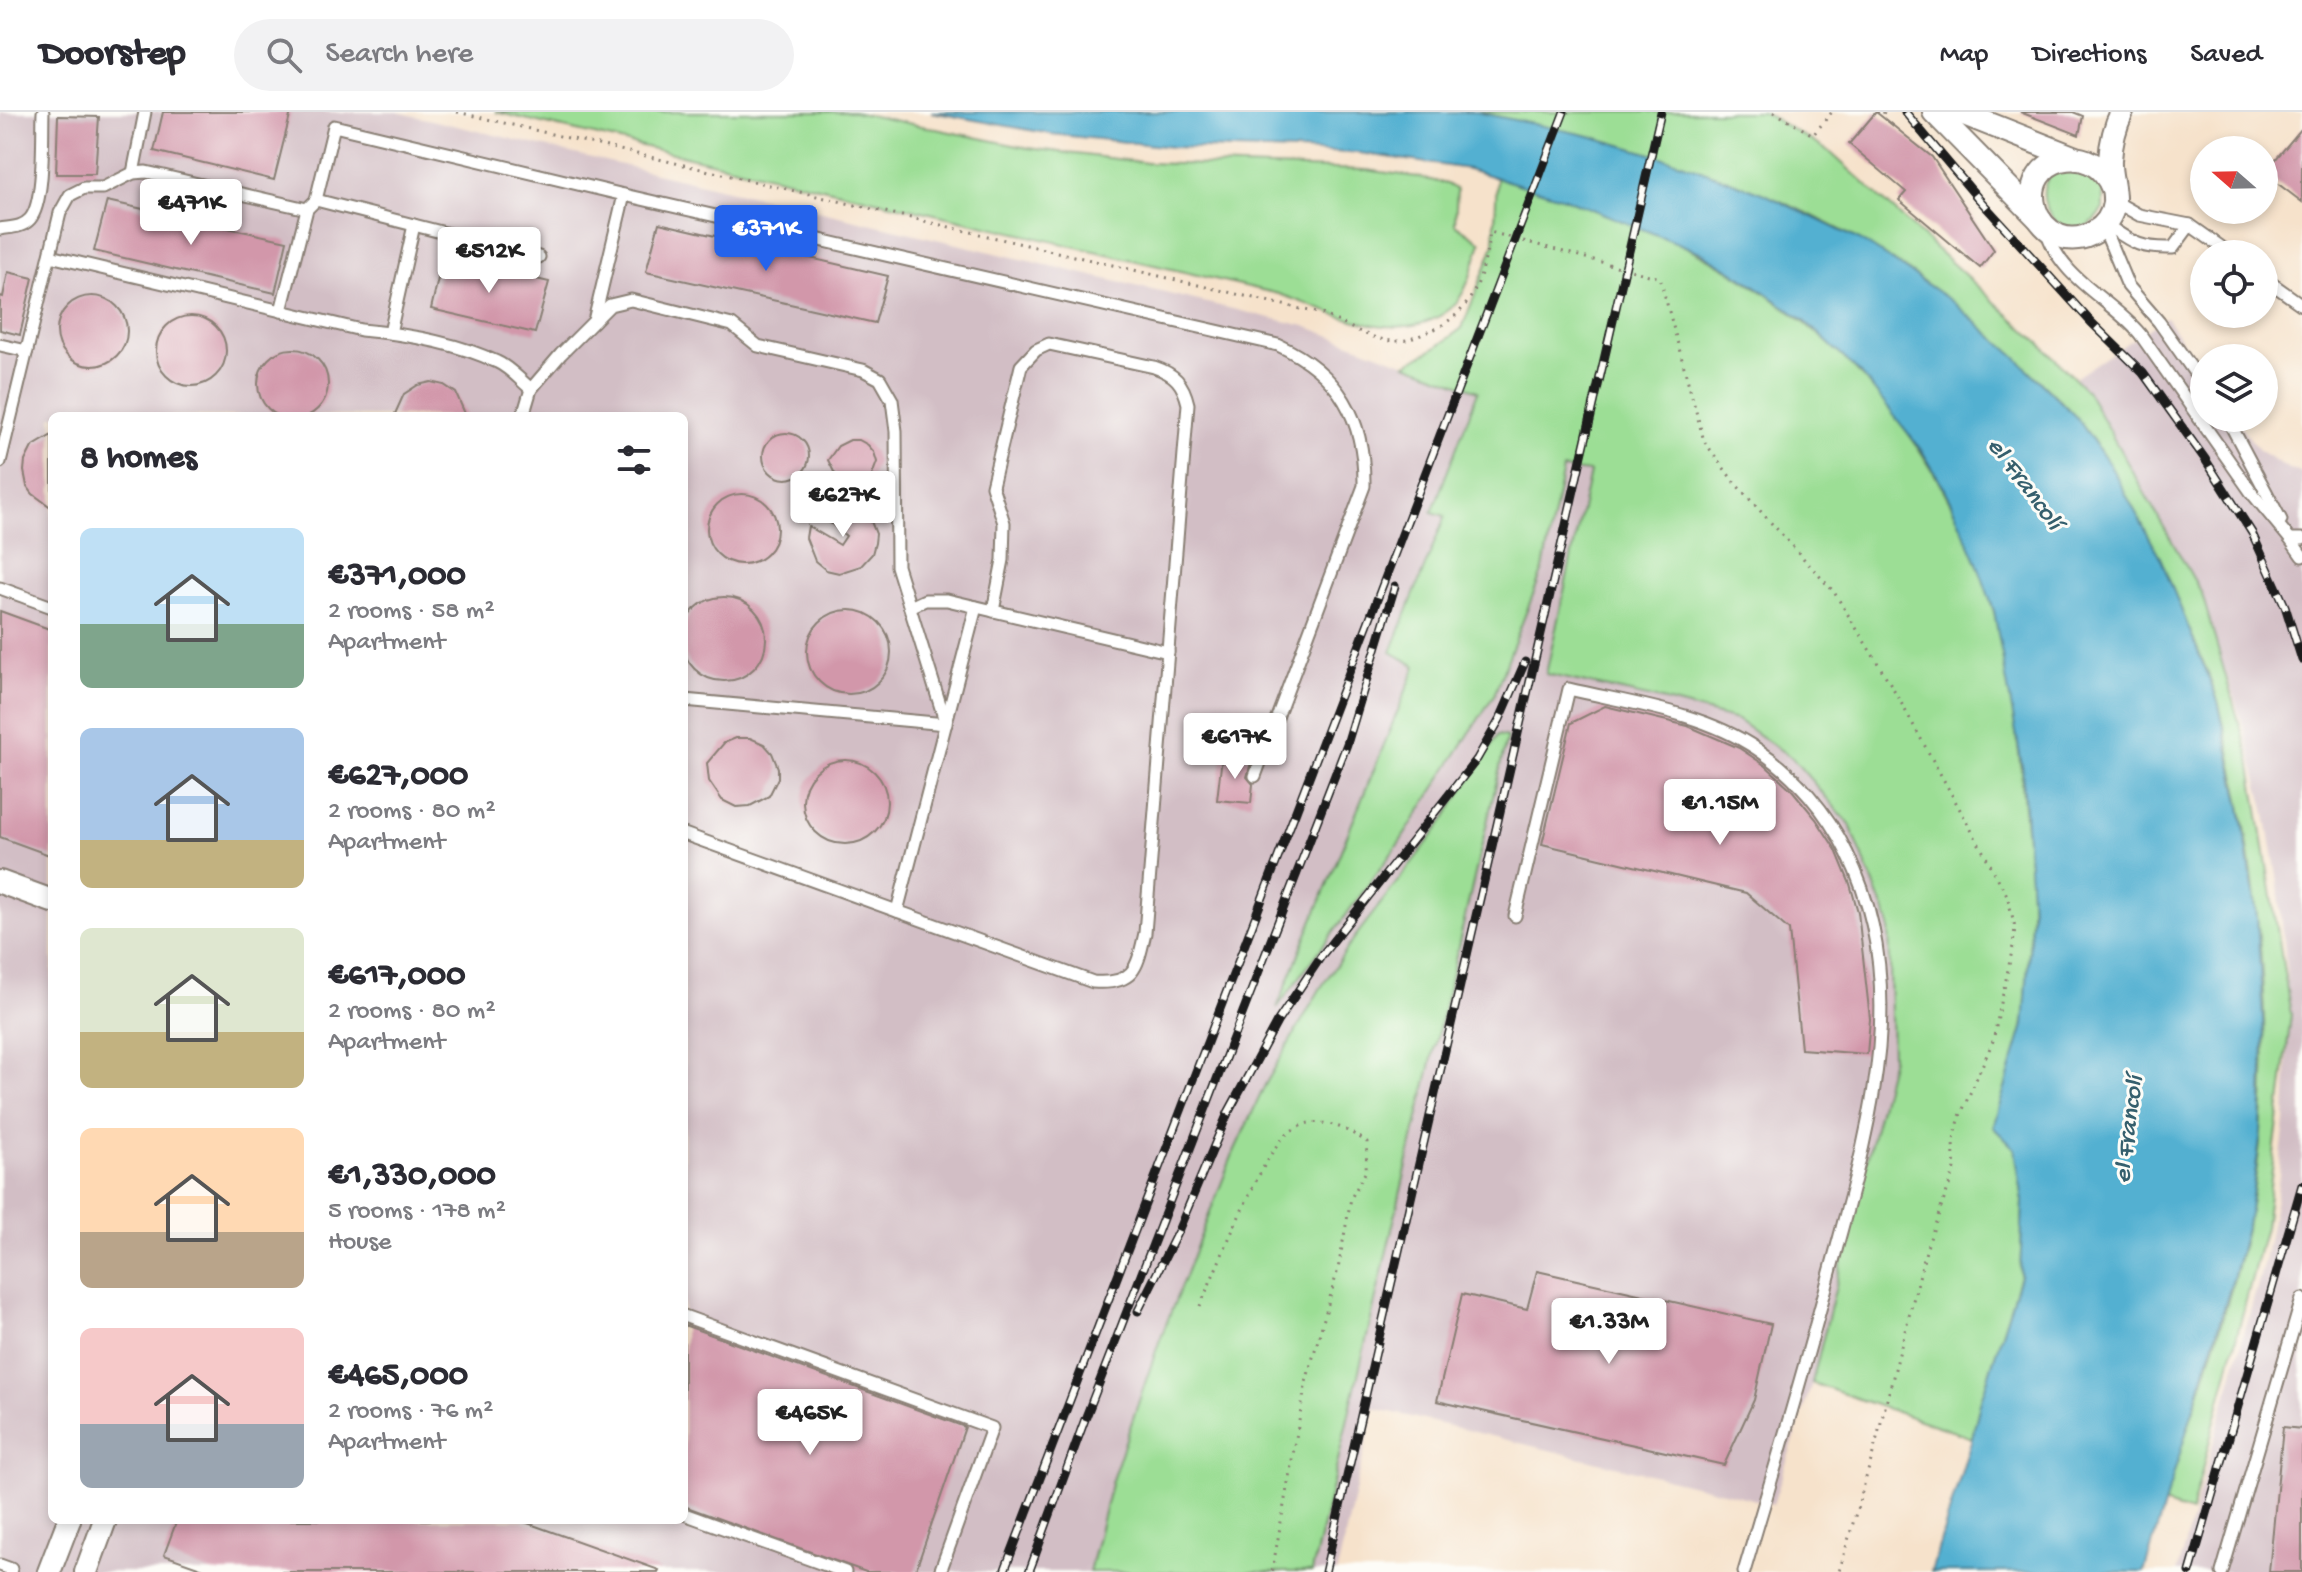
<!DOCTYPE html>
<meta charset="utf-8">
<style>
:root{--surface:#fff;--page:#f2f2f3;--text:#2b2b33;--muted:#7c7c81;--line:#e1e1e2;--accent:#2563eb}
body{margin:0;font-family:"Gochi Hand",sans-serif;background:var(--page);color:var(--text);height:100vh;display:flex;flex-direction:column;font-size:30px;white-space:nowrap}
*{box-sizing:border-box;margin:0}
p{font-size:26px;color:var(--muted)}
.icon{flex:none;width:44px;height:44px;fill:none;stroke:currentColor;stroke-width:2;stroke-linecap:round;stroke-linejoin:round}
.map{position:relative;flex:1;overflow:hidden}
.drawer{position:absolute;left:48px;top:300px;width:640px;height:1112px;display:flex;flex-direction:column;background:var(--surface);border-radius:12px;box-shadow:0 4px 12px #0003}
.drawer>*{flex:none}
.needle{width:52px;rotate:290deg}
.fabs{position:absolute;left:2190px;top:24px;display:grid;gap:16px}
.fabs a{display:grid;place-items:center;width:88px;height:88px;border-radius:50%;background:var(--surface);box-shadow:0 4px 12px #0003;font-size:40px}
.price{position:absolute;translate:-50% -68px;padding:0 18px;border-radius:8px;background:#fff;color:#222;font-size:26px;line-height:52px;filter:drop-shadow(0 2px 4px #0008)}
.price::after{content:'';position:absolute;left:50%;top:48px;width:24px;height:18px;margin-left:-12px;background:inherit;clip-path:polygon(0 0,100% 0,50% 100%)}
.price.on{background:var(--accent);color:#fff}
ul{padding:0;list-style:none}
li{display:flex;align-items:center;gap:24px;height:200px;padding:0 32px}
li span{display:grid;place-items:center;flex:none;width:224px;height:160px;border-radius:12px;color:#555}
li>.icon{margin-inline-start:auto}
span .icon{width:96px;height:96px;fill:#fffc;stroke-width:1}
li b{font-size:34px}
h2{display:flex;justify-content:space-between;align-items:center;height:96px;padding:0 32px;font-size:34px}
header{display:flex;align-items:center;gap:48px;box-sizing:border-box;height:112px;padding:0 40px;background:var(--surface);border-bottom:2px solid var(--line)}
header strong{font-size:38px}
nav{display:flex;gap:44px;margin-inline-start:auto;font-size:28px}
.search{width:560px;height:72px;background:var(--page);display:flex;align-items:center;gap:20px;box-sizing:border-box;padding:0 28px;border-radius:44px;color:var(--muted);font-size:30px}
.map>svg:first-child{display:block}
.industrial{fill:#d2bec5;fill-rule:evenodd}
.green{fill:#9cde95;stroke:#5c7d58;stroke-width:2}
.water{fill:#53b0d1;stroke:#386676;stroke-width:2}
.building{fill:#d297aa}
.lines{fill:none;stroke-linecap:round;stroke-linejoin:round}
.service-casing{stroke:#897f74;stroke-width:15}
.minor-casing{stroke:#897f74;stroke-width:26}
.path{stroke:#897f74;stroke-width:3;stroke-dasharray:2 6;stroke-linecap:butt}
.service{stroke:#fff;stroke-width:11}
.minor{stroke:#fff;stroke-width:22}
.rail-casing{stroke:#1c1c1c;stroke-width:9}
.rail{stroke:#fdfcf7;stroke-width:6;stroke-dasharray:18;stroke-linecap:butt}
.labels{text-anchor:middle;stroke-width:6;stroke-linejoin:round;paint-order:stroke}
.water-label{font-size:26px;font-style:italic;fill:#355f6d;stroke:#fdfcf7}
</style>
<header>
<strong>Doorstep</strong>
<div class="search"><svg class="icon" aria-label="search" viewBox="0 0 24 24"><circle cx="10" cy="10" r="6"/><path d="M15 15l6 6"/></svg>Search here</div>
<nav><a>Map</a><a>Directions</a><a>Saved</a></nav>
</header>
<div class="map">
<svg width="2302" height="1460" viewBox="0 0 2302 1460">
<rect width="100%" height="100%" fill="#fdfcf7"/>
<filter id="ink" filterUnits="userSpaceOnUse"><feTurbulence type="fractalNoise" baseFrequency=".0125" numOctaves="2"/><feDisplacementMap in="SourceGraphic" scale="16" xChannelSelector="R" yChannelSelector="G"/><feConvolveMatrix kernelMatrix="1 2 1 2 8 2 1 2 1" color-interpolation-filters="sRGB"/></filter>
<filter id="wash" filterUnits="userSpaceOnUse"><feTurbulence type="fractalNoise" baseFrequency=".006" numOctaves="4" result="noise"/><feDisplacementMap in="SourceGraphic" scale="32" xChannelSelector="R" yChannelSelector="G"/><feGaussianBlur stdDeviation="1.8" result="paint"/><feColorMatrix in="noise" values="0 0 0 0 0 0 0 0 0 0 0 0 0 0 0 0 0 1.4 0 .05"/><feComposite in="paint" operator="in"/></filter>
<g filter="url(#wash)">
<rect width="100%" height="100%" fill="#f6e2cb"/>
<g class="industrial">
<path d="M0 0H397L1305 214 1478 279 1432 399 1445 403 1392 540 1416 553 1279 892 1543 457 1563 357 1590 360 1546 562 1661 588 1737 608 1793 646 1850 713 1889 810 1892 946 1812 1271 1773 1392 1374 1296 1337 1460H1312L1507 625 1498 623 1440 714 1355 825 1320 877 1265 973 1233 1042 1159 1230 1112 1368 1089 1460H0ZM52 304H684V1408H52Z"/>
<polygon points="2166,205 2204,261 2204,306 2234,306 2260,339 2290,358 2302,361 2302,1460 2177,1460 2264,1150 2277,1081 2285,1009 2289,905 2285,838 2277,763 2265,697 2244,616 2226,561 2212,522 2069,270"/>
</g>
<g class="green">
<path d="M495 0H854L1028 36 1148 51 1366 58 1418 65 1447 72 1457 78 1455 112 1481 130C1475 149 1467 184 1450 197 1400 237 1330 199 1279 182Z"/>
<path d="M1477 0H1763L1830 40 2043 234 2086 278 2202 482 2250 648 2291 903 2265 1115 2191 1401 2163 1392C2200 1273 2251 1145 2261 1020 2273 886 2253 723 2219 593 2214 573 2204 553 2196 533 2177 488 2159 443 2135 400 2118 368 2100 335 2077 307 2066 293 2051 280 2039 268 1987 216 1929 169 1866 132 1746 62 1611 29 1477 0Z"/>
<path d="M2078 54 2103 72V97C2099 102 2095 108 2090 112 2057 135 2023 74 2059 58 2065 55 2072 55 2078 54Z"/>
<path d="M1497 65C1736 128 1918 251 1993 497 1999 514 2001 533 2004 551 2014 599 2021 647 2024 696 2027 730 2032 765 2031 800 2031 822 2028 845 2027 867 2026 883 2026 900 2023 916 2015 949 2004 983 1993 1015L2015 1036 2023 1089 2020 1164 1980 1291 1972 1326 1812 1271 1892 946 1889 810 1850 713 1792 646 1737 608 1661 588 1546 562 1590 360 1563 357 1543 457 1494 583 1400 730 1277 896 1416 554 1391 540 1445 404 1432 400 1478 279 1406 252 1438 234 1462 216 1494 133Z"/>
<polygon points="1498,623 1507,625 1312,1460 1089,1460 1112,1368 1159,1230 1233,1042 1265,973 1320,877 1355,825 1440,714"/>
</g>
<polygon class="water" points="931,0 1477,0 1590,24 1682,51 1767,83 1866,131 1953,190 2017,246 2077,306 2111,355 2160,445 2218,589 2241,695 2257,805 2264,925 2261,1020 2250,1099 2234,1163 2144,1460 1931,1460 1972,1326 1980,1291 2020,1164 2023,1089 2015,1037 1993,1015 2024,913 2032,799 2022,654 1994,499 1976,448 1945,377 1922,339 1861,262 1805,209 1753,172 1700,140 1564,86 1468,57 1359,41 1172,35 1051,22"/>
<g id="blocks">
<g class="building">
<polygon points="163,0 291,0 274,68 154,39"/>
<polygon points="1876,0 1932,45 1994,138 1980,156 1899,88 1906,80 1849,32"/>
<polygon points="2020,0 2073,0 2083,4 2079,23"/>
<polygon points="58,4 99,5 95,62 56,62"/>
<polygon points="2302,16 2302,90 2264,61"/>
<polygon points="107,89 287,129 275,181 94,139"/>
<polygon points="659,111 888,164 875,211 646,160"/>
<polygon points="443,145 549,170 535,221 431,197"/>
<polygon points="8,160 33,166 20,223 0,218 0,184 3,185"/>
<circle cx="92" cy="219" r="35"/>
<circle cx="191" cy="239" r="35"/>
<circle cx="293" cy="272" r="35"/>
<polygon points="431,270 444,273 456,281 466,304 394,304 404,282 418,273"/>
<circle cx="786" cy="344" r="23"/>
<polygon points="52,323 52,396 33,382 27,374 24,359 25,349 32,335"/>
<polygon points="850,328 859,328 868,333 874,340 877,350 871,366 849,377 837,366 828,348 838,334"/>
<circle cx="742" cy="417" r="35"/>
<polygon points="845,388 861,397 870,407 876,422 875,431 872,442 861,454 839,461 826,458 815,449 806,426 808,414 840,433 846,424 816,399"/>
<circle cx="724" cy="527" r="42"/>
<circle cx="849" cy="540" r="42"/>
<polygon points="0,499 52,518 52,744 0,725"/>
<polygon points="1605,594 1688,614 1739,636 1766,654 1792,678 1816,707 1836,738 1850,772 1858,800 1870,907 1867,942 1801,937 1789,818 1746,781 1542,732 1571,611"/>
<polygon points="736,626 750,626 764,632 772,641 778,656 778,666 769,684 750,694 736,695 722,688 709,669 707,651 724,631"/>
<polygon points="1222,645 1252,647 1247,665 1253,672 1251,691 1217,688"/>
<circle cx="845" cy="690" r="42"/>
<polygon points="1537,1159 1771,1212 1754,1288 1724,1353 1437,1289 1462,1182 1527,1197"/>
<polygon points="684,1213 965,1315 915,1460 866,1460 684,1394"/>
<polygon points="2283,1315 2302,1317 2302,1460 2269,1460"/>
<polygon points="177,1408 519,1408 659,1458 658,1460 212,1460 164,1443"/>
</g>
</g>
</g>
<g filter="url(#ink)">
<use href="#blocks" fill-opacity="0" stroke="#897f74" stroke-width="2"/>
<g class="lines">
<g class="service-casing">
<g id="service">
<polyline points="133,61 145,0"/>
<polyline points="316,88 334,14 624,83"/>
<polyline points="2114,89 2139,103 2190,113"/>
<path d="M2104 111C2132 130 2138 137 2173 136L2190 113 2231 142"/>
<polyline points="2103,114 2128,174 2159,210 2204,274"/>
<path d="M0 117C10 115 22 116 30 107 45 90 42 24 43 0"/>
<path d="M2047 120C2061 168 2110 186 2140 222L2251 380 2290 427"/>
<path d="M50 144 361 218C406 222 455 230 497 250 509 255 520 268 531 277"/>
<polyline points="2264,166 2302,193"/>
<polyline points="281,199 307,97 316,88 539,145"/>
<path d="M594 209 624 83 1278 233C1339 261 1365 307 1364 374L1255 664"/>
<polyline points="390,221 414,113"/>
<polyline points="0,233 27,239"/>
<polyline points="523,304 531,277 561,242 610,193 631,188 732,213 758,234 863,258 880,267 892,288 896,319 897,454 946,612 684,588"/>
<polyline points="2227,306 2281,408"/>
<polyline points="0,350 60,101 70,83 84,76 103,76 133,61 146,60 307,97"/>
<polyline points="2302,427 2290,427 2302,444"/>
<polyline points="0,476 52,495"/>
<polyline points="910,495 925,488 947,488 1168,540"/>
<path d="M684 722 1093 870C1135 873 1137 856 1145 821L1188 292C1183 271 1175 262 1154 255L1049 232 1036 238 1021 254 992 374 1004 411 1003 448 993 499"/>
<polyline points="897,799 976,495"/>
<path d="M1515 804 1569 577C1633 592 1702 600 1757 637 1795 662 1828 701 1847 741 1915 877 1866 1026 1829 1164 1803 1263 1773 1362 1744 1460"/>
<polyline points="684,1204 992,1316 940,1460"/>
<polyline points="684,1402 845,1460"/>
<polyline points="0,1453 11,1457 10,1460"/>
<polyline points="2222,1460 2302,1187"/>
</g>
</g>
<g class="minor-casing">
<g id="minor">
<polyline points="1934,0 2040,108"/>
<polyline points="1959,0 2073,45"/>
<path d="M2113 77C2093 24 2020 46 2035 97 2038 109 2048 119 2059 124 2083 133 2111 116 2114 91 2115 76 2109 62 2110 48 2111 32 2115 14 2122 0"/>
<polyline points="0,770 52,789"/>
<polyline points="49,1460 69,1408"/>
<polyline points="86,1460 105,1408"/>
</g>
</g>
<g class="path">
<path d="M457 0 1322 202C1343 211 1369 227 1392 229 1406 230 1416 225 1428 220 1474 201 1483 166 1490 120L1660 166 1704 329 1734 370 1834 480 1893 576 2007 783 2015 815 2013 834 1993 929 1960 1004 1953 1032 1955 1057 1927 1135 1872 1345 1839 1460"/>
<polyline points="1774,0 1813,23 1832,0"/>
<polyline points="1877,0 1883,3 1884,0"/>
<path d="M1200 1194C1215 1160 1263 1040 1287 1022 1291 1018 1303 1012 1309 1011 1330 1008 1350 1019 1367 1030L1366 1059 1351 1086 1338 1157 1306 1270 1272 1460"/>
</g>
<use href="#service" class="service"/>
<use href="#minor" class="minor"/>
<g class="rail-casing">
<g id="rail">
<polyline points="1905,0 1977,85 2091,210 2143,261 2205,347 2252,421 2285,494 2302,548"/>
<polyline points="1138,1199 1178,1119 1228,1001 1277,910 1322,843 1477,647 1500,607 1525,550"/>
<polyline points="1004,1460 1564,0"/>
<polyline points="1029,1460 1084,1310 1347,632 1395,474"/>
<polyline points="1325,1460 1661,0"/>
<polyline points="2190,1460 2302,1073"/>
</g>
</g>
<use href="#rail" class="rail"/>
</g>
</g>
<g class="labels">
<g class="water-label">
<text transform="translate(2027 370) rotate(53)" y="9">el Francolí</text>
<text transform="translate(2126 1017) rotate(-83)" y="9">el Francolí</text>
</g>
</g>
</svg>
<div class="fabs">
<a><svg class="needle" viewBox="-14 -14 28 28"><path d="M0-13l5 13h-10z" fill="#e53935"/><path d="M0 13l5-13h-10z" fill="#7c7c81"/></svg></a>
<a><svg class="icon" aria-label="locate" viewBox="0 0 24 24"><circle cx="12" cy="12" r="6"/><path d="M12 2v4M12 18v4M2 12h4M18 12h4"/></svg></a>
<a><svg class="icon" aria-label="layers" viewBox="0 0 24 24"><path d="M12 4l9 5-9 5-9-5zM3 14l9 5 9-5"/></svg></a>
</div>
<b class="price" style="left:191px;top:135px">€471K</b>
<b class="price on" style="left:766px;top:161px">€371K</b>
<b class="price" style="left:489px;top:183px">€512K</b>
<b class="price" style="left:843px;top:427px">€627K</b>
<b class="price" style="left:1235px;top:669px">€617K</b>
<b class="price" style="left:1720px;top:735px">€1.15M</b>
<b class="price" style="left:1609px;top:1254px">€1.33M</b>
<b class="price" style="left:810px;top:1345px">€465K</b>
<section class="drawer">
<h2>8 homes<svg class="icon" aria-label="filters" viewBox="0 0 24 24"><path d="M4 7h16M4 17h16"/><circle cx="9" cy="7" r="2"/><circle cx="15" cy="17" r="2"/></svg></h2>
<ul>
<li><span style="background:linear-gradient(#bfe0f5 60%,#7fa58c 0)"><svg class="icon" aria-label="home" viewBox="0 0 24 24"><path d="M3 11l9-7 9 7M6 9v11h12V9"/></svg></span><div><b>€371,000</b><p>2 rooms · 58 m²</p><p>Apartment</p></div></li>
<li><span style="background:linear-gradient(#a9c7e8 70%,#c2b280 0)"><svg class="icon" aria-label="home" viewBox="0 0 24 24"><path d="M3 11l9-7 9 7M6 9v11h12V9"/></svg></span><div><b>€627,000</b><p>2 rooms · 80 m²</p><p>Apartment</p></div></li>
<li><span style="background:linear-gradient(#dfe7d0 65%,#c2b280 0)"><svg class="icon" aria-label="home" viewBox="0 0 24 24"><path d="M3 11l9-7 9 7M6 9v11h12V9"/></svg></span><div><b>€617,000</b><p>2 rooms · 80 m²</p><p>Apartment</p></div></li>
<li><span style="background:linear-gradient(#ffd9b3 65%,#b9a48a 0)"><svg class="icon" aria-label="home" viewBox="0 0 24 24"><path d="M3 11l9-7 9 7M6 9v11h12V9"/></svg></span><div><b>€1,330,000</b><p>5 rooms · 178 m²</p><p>House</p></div></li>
<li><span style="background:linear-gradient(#f6c9c9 60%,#9aa5b1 0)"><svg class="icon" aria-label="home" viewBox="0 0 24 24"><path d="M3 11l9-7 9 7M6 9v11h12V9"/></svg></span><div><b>€465,000</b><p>2 rooms · 76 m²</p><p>Apartment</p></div></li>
</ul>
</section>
</div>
